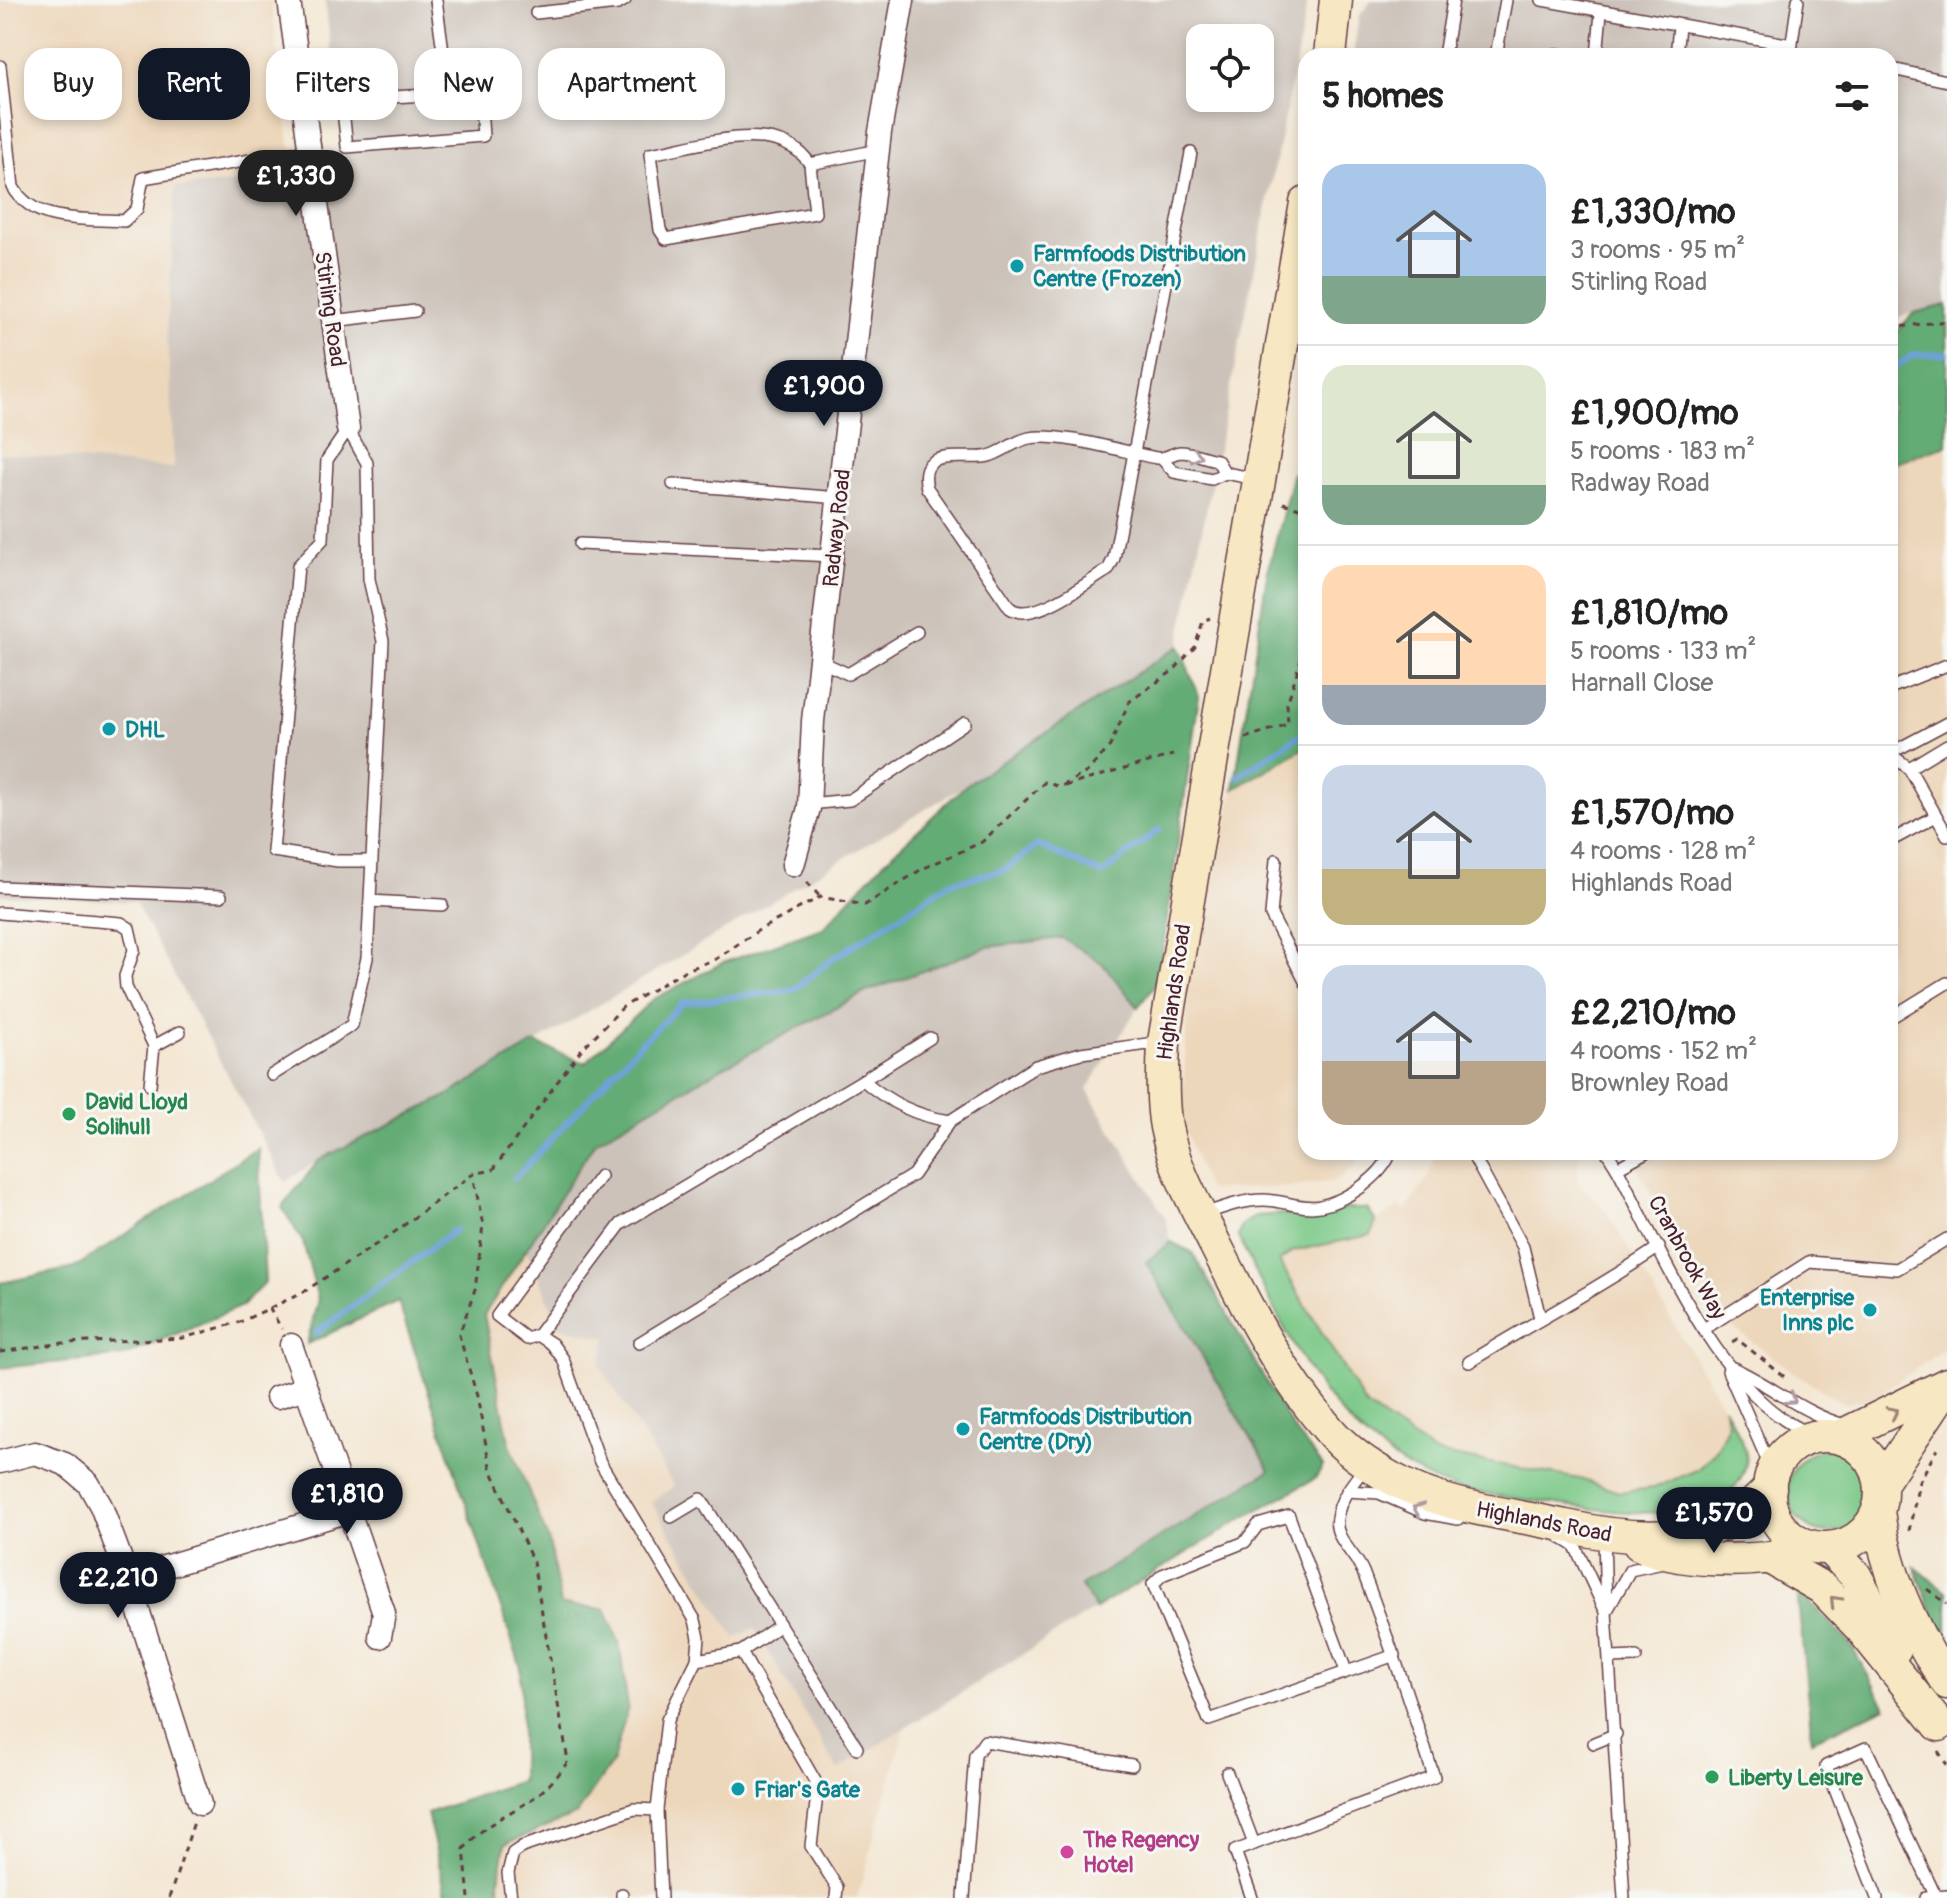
<!DOCTYPE html>
<meta charset="utf-8">
<style>
:root{--surface:#fff;--page:#f6f6f6;--text:#222;--muted:#767676;--line:#e0e0e0;--accent:#111827}
body{margin:0;font-family:Pangolin,sans-serif;background:var(--page);color:var(--text);height:100vh;display:flex;flex-direction:column;font-size:30px;white-space:nowrap}
*{box-sizing:border-box;margin:0}
p{font-size:26px;color:var(--muted)}
.icon{flex:none;width:44px;height:44px;fill:none;stroke:currentColor;stroke-width:2;stroke-linecap:round;stroke-linejoin:round}
.map{position:relative;flex:1;overflow:hidden}
.details{position:absolute;left:1298px;top:48px;width:600px;height:1112px;display:flex;flex-direction:column;background:var(--surface);border-radius:24px;box-shadow:0 4px 12px #0003}
.details>*{flex:none}
.top-card{position:absolute;left:24px;top:48px;width:760px;height:72px;display:flex;gap:16px}
.buttons{position:absolute;left:1186px;top:24px;display:grid;gap:16px}
.buttons a{display:grid;place-items:center;width:88px;height:88px;border-radius:16px;background:var(--surface);box-shadow:0 4px 12px #0003;font-size:40px}
.price{position:absolute;translate:-50% -68px;padding:0 18px;border-radius:28px;background:var(--accent);color:#fff;font-size:26px;line-height:52px;filter:drop-shadow(0 2px 4px #0008)}
.price::after{content:'';position:absolute;left:50%;top:48px;width:24px;height:18px;margin-left:-12px;background:inherit;clip-path:polygon(0 0,100% 0,50% 100%)}
.price.current{background:#222;color:#fff}
ul{padding:0;list-style:none}
li{display:flex;align-items:center;gap:24px;height:200px;padding:0 24px}
li+li{border-top:2px solid var(--line)}
li span{display:grid;place-items:center;flex:none;width:224px;height:160px;border-radius:24px;color:#555}
li>.icon{margin-inline-start:auto}
span .icon{width:96px;height:96px;fill:#fffc;stroke-width:1}
li b{font-size:34px}
h2{display:flex;justify-content:space-between;align-items:center;height:96px;padding:0 24px;font-size:34px}
.chip{padding:0 28px;border-radius:24px;background:var(--surface);box-shadow:0 4px 12px #0003;font-size:28px;line-height:72px}
.chip.current{background:var(--accent);color:#fff}
.map>svg:first-child{display:block}
.built{fill:#edd7bb}
.industrial{fill:#ccc2b9;fill-rule:evenodd}
.green{fill:#7ac887;stroke:#627459;stroke-width:2}
.forest{fill:#63ac74;stroke:#566650;stroke-width:2}
.lines{fill:none;stroke-linecap:round;stroke-linejoin:round}
.stream{stroke:#6ea1da;stroke-width:6}
.lane-casing{stroke:#643d44;stroke-width:14}
.street-casing{stroke:#643d44;stroke-width:25}
.secondary-casing{stroke:#643d44;stroke-width:35}
.path{stroke:#643d44;stroke-width:3;stroke-dasharray:6 6;stroke-linecap:butt}
.lane{stroke:#fff;stroke-width:11}
.street{stroke:#fff;stroke-width:22}
.secondary{stroke:#f7e8c3;stroke-width:32}
.oneway{stroke:#ae9aa0}
.oneway2{stroke:#a08477}
.culture-dot{fill:#0f9aa8;stroke:#f6f6f2;stroke-width:3}
.leisure-dot{fill:#2e9e5b;stroke:#f6f6f2;stroke-width:3}
.hotel-dot{fill:#d1479c;stroke:#f6f6f2;stroke-width:3}
.labels{text-anchor:middle;stroke-width:6;stroke-linejoin:round;paint-order:stroke}
.culture-label{font-size:22px;font-weight:bold;fill:#0d838f;stroke:#f6f6f2;text-anchor:start}
.street-label{font-size:22px;fill:#4a1f2b;stroke:#f6f6f2}
.leisure-label{font-size:22px;font-weight:bold;fill:#27864d;stroke:#f6f6f2;text-anchor:start}
.hotel-label{font-size:22px;font-weight:bold;fill:#b23c85;stroke:#f6f6f2;text-anchor:start}
</style>
<div class="map">
<svg width="1947" height="1898" viewBox="0 0 1947 1898">
<rect width="100%" height="100%" fill="#f6f6f2"/>
<filter id="ink" filterUnits="userSpaceOnUse"><feTurbulence type="fractalNoise" baseFrequency=".0125" numOctaves="2"/><feDisplacementMap in="SourceGraphic" scale="16" xChannelSelector="R" yChannelSelector="G"/><feConvolveMatrix kernelMatrix="1 2 1 2 8 2 1 2 1" color-interpolation-filters="sRGB"/></filter>
<filter id="wash" filterUnits="userSpaceOnUse"><feTurbulence type="fractalNoise" baseFrequency=".006" numOctaves="4" result="noise"/><feDisplacementMap in="SourceGraphic" scale="32" xChannelSelector="R" yChannelSelector="G"/><feGaussianBlur stdDeviation="1.8" result="paint"/><feColorMatrix in="noise" values="0 0 0 0 0 0 0 0 0 0 0 0 0 0 0 0 0 1.4 0 .05"/><feComposite in="paint" operator="in"/></filter>
<g filter="url(#wash)">
<rect width="100%" height="100%" fill="#f4e8d5"/>
<g class="built">
<polygon points="0,0 271,0 288,136 298,175 175,187 167,333 174,469 0,453"/>
<polygon points="1947,446 1947,1347 1874,1398 1844,1404 1798,1376 1731,1326 1628,1152 1890,1152 1890,464"/>
<polygon points="1306,748 1306,1152 1367,1152 1340,1180 1294,1187 1208,1190 1182,1122 1189,974 1234,789"/>
<polygon points="1436,1152 1579,1152 1578,1180 1588,1194 1601,1203 1724,1407 1728,1424 1717,1449 1699,1469 1654,1488 1619,1492 1580,1479 1437,1453 1366,1406 1279,1260 1294,1251 1371,1235 1376,1222 1399,1207 1406,1210 1429,1176"/>
<polygon points="526,1249 560,1326 607,1338 600,1365 675,1487 652,1503 735,1637 753,1627 838,1769 905,1727 857,1898 501,1898 499,1882 505,1844 577,1813 549,1542 509,1442 484,1316"/>
</g>
<g class="industrial">
<path d="M325 0H1308L1179 646 961 788 446 1097 319 1160 285 1182 135 902 0 895V453L174 468 167 333 175 187 346 173ZM1200 38H1260V98H1200Z"/>
<polygon points="1372,0 1947,0 1947,305 1890,319 1890,56 1353,56 1359,16"/>
<polygon points="1306,382 1306,473 1293,473 1295,458"/>
<polygon points="1062,938 1102,963 1138,1007 1087,1090 1166,1219 1171,1242 1146,1262 1270,1470 1082,1586 1095,1609 838,1770 754,1628 735,1638 651,1502 674,1486 600,1365 607,1338 560,1327 526,1249 595,1142 723,1067 866,992 987,947"/>
</g>
<g class="green">
<path d="M1350 1209H1367L1376 1222 1371 1235 1294 1251 1279 1261 1366 1406 1436 1453 1580 1479 1619 1492 1654 1488 1699 1469 1717 1449 1728 1424 1724 1407C1731 1422 1749 1446 1746 1463 1734 1537 1585 1508 1537 1501 1511 1497 1484 1495 1459 1489 1433 1483 1405 1467 1383 1451 1311 1400 1278 1313 1238 1237L1241 1226 1256 1216Z"/>
<circle cx="1830" cy="1491" r="42"/>
</g>
<g class="forest">
<polygon points="1947,305 1947,445 1890,464 1890,338 1914,313"/>
<polygon points="1293,473 1306,473 1306,747 1234,789 1267,575"/>
<polygon points="1179,646 1199,696 1158,981 1138,1007 1102,963 1062,938 987,947 866,992 723,1067 595,1142 484,1315 509,1442 549,1542 561,1605 605,1609 619,1642 628,1707 613,1761 577,1814 505,1844 499,1882 501,1898 447,1898 427,1813 521,1781 521,1668 398,1301 307,1344 318,1299 303,1242 282,1207 319,1160 445,1097 535,1043 585,1063 652,1000 722,963 823,928 882,864 966,785"/>
<polygon points="258,1148 265,1282 242,1306 124,1356 0,1368 0,1283 74,1268"/>
<polygon points="1171,1242 1192,1252 1292,1427 1323,1466 1316,1478 1250,1514 1095,1609 1081,1586 1270,1470 1146,1262"/>
<polygon points="1915,1567 1947,1592 1947,1639 1934,1618"/>
<polygon points="1797,1590 1849,1642 1886,1707 1812,1740"/>
</g>
<g class="lines">
<g class="stream">
<polyline points="1890,370 1913,355 1947,354"/>
<polyline points="1237,777 1306,731"/>
<polyline points="514,1179 642,1042 683,1003 793,990 831,960 950,883 1004,870 1038,845 1102,874 1160,829"/>
<polyline points="316,1333 455,1230"/>
</g>
</g>
</g>
<g filter="url(#ink)">
<g class="lines">
<g class="lane-casing">
<g id="lane">
<polyline points="436,0 443,51"/>
<polyline points="1542,0 1792,45"/>
<polyline points="536,13 618,4 625,0"/>
<polyline points="1555,54 1572,56"/>
<polyline points="1444,56 1453,0"/>
<polyline points="1496,56 1506,0"/>
<polyline points="1597,56 1601,13"/>
<polyline points="1676,56 1679,26"/>
<polyline points="1790,56 1798,0"/>
<path d="M0 66 13 187C35 225 85 218 124 221L137 209 143 178 311 150"/>
<polyline points="1892,69 1947,81"/>
<polyline points="304,102 480,92 483,136 347,147 342,101"/>
<path d="M1191 153 1114 558 1108 570C1086 583 1032 625 1010 608L927 488C916 444 967 462 989 456 1003 452 1015 441 1029 438 1060 432 1123 452 1157 458 1166 459 1172 453 1180 452 1192 452 1206 458 1217 460L1225 473"/>
<path d="M810 164C779 116 697 146 650 154L660 230 666 239 815 213 810 164 878 150"/>
<polyline points="333,321 415,311"/>
<polyline points="1162,459 1174,472 1212,479 1225,473 1257,479"/>
<polyline points="673,484 839,498"/>
<polyline points="580,544 832,556"/>
<polyline points="822,662 848,674 917,632"/>
<polyline points="1890,688 1947,665"/>
<polyline points="1890,748 1900,748 1947,723"/>
<polyline points="1890,754 1909,768 1947,835"/>
<polyline points="1909,768 1947,745"/>
<polyline points="809,804 850,800 965,723"/>
<polyline points="1890,841 1936,816"/>
<polyline points="1276,860 1271,915 1306,983"/>
<polyline points="0,887 221,896"/>
<polyline points="370,901 442,905"/>
<polyline points="0,913 121,923 129,928 134,950 125,976 126,987 154,1046 150,1085"/>
<polyline points="1890,1018 1947,983"/>
<polyline points="154,1046 180,1032"/>
<polyline points="272,1075 352,1025 367,958 383,641 369,579 367,463 348,429 327,460 323,539 298,566 273,851 338,861 372,861"/>
<polyline points="863,1080 930,1038"/>
<polyline points="1471,1152 1523,1247 1540,1318"/>
<polyline points="1607,1152 1617,1168"/>
<path d="M1646 1152 1617 1168C1662 1252 1722 1403 1817 1437"/>
<path d="M600 1176 497 1316 527 1339 538 1335 621 1224 863 1080C890 1103 916 1116 950 1121"/>
<path d="M1204 1214C1224 1207 1243 1200 1264 1200 1282 1200 1303 1210 1320 1206 1346 1201 1382 1177 1391 1152"/>
<polyline points="1704,1329 1809,1262 1897,1269 1947,1239"/>
<polyline points="538,1335 552,1344 563,1359 600,1462 695,1620 699,1638 697,1660 667,1720 657,1810 661,1898"/>
<polyline points="639,1343 913,1175 950,1121 1036,1066 1081,1053 1163,1042"/>
<path d="M1469 1362C1532 1323 1598 1289 1659 1247"/>
<path d="M1733 1368C1771 1385 1805 1415 1845 1425"/>
<polyline points="1728,1371 1773,1473"/>
<polyline points="1347,1491 1379,1493 1425,1513 1458,1519"/>
<polyline points="671,1517 701,1499 780,1625"/>
<polyline points="1604,1535 1606,1612 1624,1898"/>
<polyline points="1559,1536 1575,1546 1604,1608"/>
<polyline points="1606,1612 1630,1570 1663,1563"/>
<polyline points="1610,1658 1636,1657"/>
<polyline points="697,1660 741,1652"/>
<polyline points="1346,1671 1289,1516 1258,1525 1245,1542 1162,1575 1153,1584 1209,1720 1395,1655"/>
<polyline points="1594,1743 1616,1734"/>
<polyline points="1227,1773 1254,1844"/>
<polyline points="511,1898 508,1873 513,1853 522,1847 634,1809 657,1810"/>
<polyline points="622,1898 622,1894"/>
<polyline points="836,1898 837,1887 811,1846 818,1786 741,1652 780,1625 857,1748"/>
<polyline points="964,1898 975,1755 985,1741 1132,1765"/>
<path d="M1252 1898 1235 1851 1434 1777C1412 1708 1389 1640 1363 1572 1356 1554 1333 1538 1337 1518 1340 1497 1355 1480 1367 1465"/>
<polyline points="1877,1898 1826,1766 1866,1748 1935,1895"/>
<polyline points="1926,1898 1947,1896"/>
</g>
</g>
<g class="street-casing">
<g id="street">
<polyline points="289,0 348,429"/>
<polyline points="793,865 809,808 813,721 880,132 903,0"/>
<polyline points="277,1397 305,1388"/>
<polyline points="0,1462 35,1453 65,1464 88,1483 101,1506 128,1578 200,1804"/>
<polyline points="349,1511 384,1613 380,1637"/>
<polyline points="128,1578 349,1511 291,1345"/>
</g>
</g>
<g class="secondary-casing">
<g id="secondary">
<polyline points="1330,56 1336,0"/>
<path d="M1306 203 1164 1042C1163 1070 1161 1099 1166 1127 1174 1169 1196 1206 1215 1244 1247 1308 1281 1375 1329 1430 1345 1449 1369 1466 1391 1478 1444 1508 1507 1513 1566 1526 1614 1537 1673 1544 1721 1525 1740 1518 1756 1502 1770 1488"/>
<circle cx="1825" cy="1492" r="56"/>
<polyline points="1839,1437 1947,1384"/>
<polyline points="1881,1484 1946,1387"/>
<path d="M1878 1511C1886 1574 1912 1630 1947 1683"/>
<path d="M1639 1544C1676 1562 1751 1564 1790 1553"/>
<polyline points="1829,1548 1855,1575 1895,1649"/>
<polyline points="1770,1558 1822,1588 1860,1627 1939,1725"/>
</g>
</g>
<g class="path">
<polyline points="1890,328 1947,321"/>
<polyline points="1283,503 1306,510"/>
<polyline points="1245,738 1288,724 1287,704 1306,643"/>
<polyline points="1065,786 1173,755"/>
<polyline points="807,882 820,897"/>
<polyline points="269,1308 282,1329"/>
<polyline points="1732,1342 1737,1339 1786,1378"/>
<polyline points="0,1352 63,1343 183,1338 240,1322 302,1293 392,1234 473,1174 493,1170 580,1051 623,1007 684,971 716,959 759,930 820,897 865,905 922,869 982,842 1045,782 1060,787 1087,772 1110,746 1129,702 1174,670 1195,647 1203,621 1210,618"/>
<polyline points="1909,1531 1919,1482 1937,1449"/>
<polyline points="1927,1589 1947,1604"/>
<polyline points="1938,1751 1947,1765"/>
<polyline points="169,1898 194,1822"/>
<path d="M469 1898 464 1849C495 1809 536 1812 568 1761L533 1562 490 1467 477 1396 459 1335 475 1290 483 1226 473 1174"/>
</g>
<use href="#lane" class="lane"/>
<use href="#street" class="street"/>
<use href="#secondary" class="secondary"/>
</g>
<defs><path id="oneway-chevron" d="M-2-3.5L2.5 0L-2 3.5" fill="none" stroke-width="1.6" stroke-linecap="round" stroke-linejoin="round" transform="scale(2)"/></defs>
<g class="oneway">
<use href="#oneway-chevron" transform="translate(1197 456) rotate(12)"/>
<use href="#oneway-chevron" transform="translate(1791 1399) rotate(33)"/>
<use href="#oneway-chevron" transform="translate(1418 1509) rotate(-159)"/>
</g>
<g class="oneway2">
<use href="#oneway-chevron" transform="translate(1893 1412) rotate(-27)"/>
<use href="#oneway-chevron" transform="translate(1835 1601) rotate(-134)"/>
</g>
</g>
<g class="culture-dot">
<circle cx="1017" cy="266" r="8"/>
<circle cx="109" cy="729" r="8"/>
<circle cx="1870" cy="1310" r="8"/>
<circle cx="963" cy="1429" r="8"/>
<circle cx="738" cy="1789" r="8"/>
</g>
<g class="leisure-dot">
<circle cx="69" cy="1114" r="8"/>
<circle cx="1712" cy="1777" r="8"/>
</g>
<circle class="hotel-dot" cx="1067" cy="1852" r="8"/>
<g class="labels">
<g class="culture-label">
<text x="1033" y="261">Farmfoods Distribution<tspan x="1033" dy="25">Centre (Frozen)</tspan></text>
<text x="125" y="737">DHL</text>
<text x="1854" y="1305" text-anchor="end">Enterprise<tspan x="1854" dy="25">Inns plc</tspan></text>
<text x="979" y="1424">Farmfoods Distribution<tspan x="979" dy="25">Centre (Dry)</tspan></text>
<text x="754" y="1797">Friar's Gate</text>
</g>
<g class="street-label">
<text transform="translate(331 309) rotate(82)" y="8">Stirling Road</text>
<text transform="translate(836 528) rotate(-84)" y="8">Radway Road</text>
<text transform="translate(1173 992) rotate(-82)" y="8">Highlands Road</text>
<text transform="translate(1688 1257) rotate(61)" y="8">Cranbrook Way</text>
<text transform="translate(1544 1521) rotate(11)" y="8">Highlands Road</text>
</g>
<g class="leisure-label">
<text x="85" y="1109">David Lloyd<tspan x="85" dy="25">Solihull</tspan></text>
<text x="1728" y="1785">Liberty Leisure</text>
</g>
<g class="hotel-label">
<text x="1083" y="1847">The Regency<tspan x="1083" dy="25">Hotel</tspan></text>
</g>
</g>
</svg>
<div class="buttons">
<a><svg class="icon" aria-label="locate" viewBox="0 0 24 24"><circle cx="12" cy="12" r="6"/><path d="M12 2v4M12 18v4M2 12h4M18 12h4"/></svg></a>
</div>
<b class="price current" style="left:296px;top:218px">£1,330</b>
<b class="price" style="left:824px;top:428px">£1,900</b>
<b class="price" style="left:347px;top:1536px">£1,810</b>
<b class="price" style="left:1714px;top:1555px">£1,570</b>
<b class="price" style="left:118px;top:1620px">£2,210</b>
<div class="top-card">
<a class="chip">Buy</a>
<a class="chip current">Rent</a>
<a class="chip">Filters</a>
<a class="chip">New</a>
<a class="chip">Apartment</a>
</div>
<section class="details">
<h2>5 homes<svg class="icon" aria-label="filters" viewBox="0 0 24 24"><path d="M4 7h16M4 17h16"/><circle cx="9" cy="7" r="2"/><circle cx="15" cy="17" r="2"/></svg></h2>
<ul>
<li><span style="background:linear-gradient(#a9c7e8 70%,#7fa58c 0)"><svg class="icon" aria-label="home" viewBox="0 0 24 24"><path d="M3 11l9-7 9 7M6 9v11h12V9"/></svg></span><div><b>£1,330/mo</b><p>3 rooms · 95 m²</p><p>Stirling Road</p></div></li>
<li><span style="background:linear-gradient(#dfe7d0 75%,#7fa58c 0)"><svg class="icon" aria-label="home" viewBox="0 0 24 24"><path d="M3 11l9-7 9 7M6 9v11h12V9"/></svg></span><div><b>£1,900/mo</b><p>5 rooms · 183 m²</p><p>Radway Road</p></div></li>
<li><span style="background:linear-gradient(#ffd9b3 75%,#9aa5b1 0)"><svg class="icon" aria-label="home" viewBox="0 0 24 24"><path d="M3 11l9-7 9 7M6 9v11h12V9"/></svg></span><div><b>£1,810/mo</b><p>5 rooms · 133 m²</p><p>Harnall Close</p></div></li>
<li><span style="background:linear-gradient(#c9d6e8 65%,#c2b280 0)"><svg class="icon" aria-label="home" viewBox="0 0 24 24"><path d="M3 11l9-7 9 7M6 9v11h12V9"/></svg></span><div><b>£1,570/mo</b><p>4 rooms · 128 m²</p><p>Highlands Road</p></div></li>
<li><span style="background:linear-gradient(#c9d6e8 60%,#b9a48a 0)"><svg class="icon" aria-label="home" viewBox="0 0 24 24"><path d="M3 11l9-7 9 7M6 9v11h12V9"/></svg></span><div><b>£2,210/mo</b><p>4 rooms · 152 m²</p><p>Brownley Road</p></div></li>
</ul>
</section>
</div>
